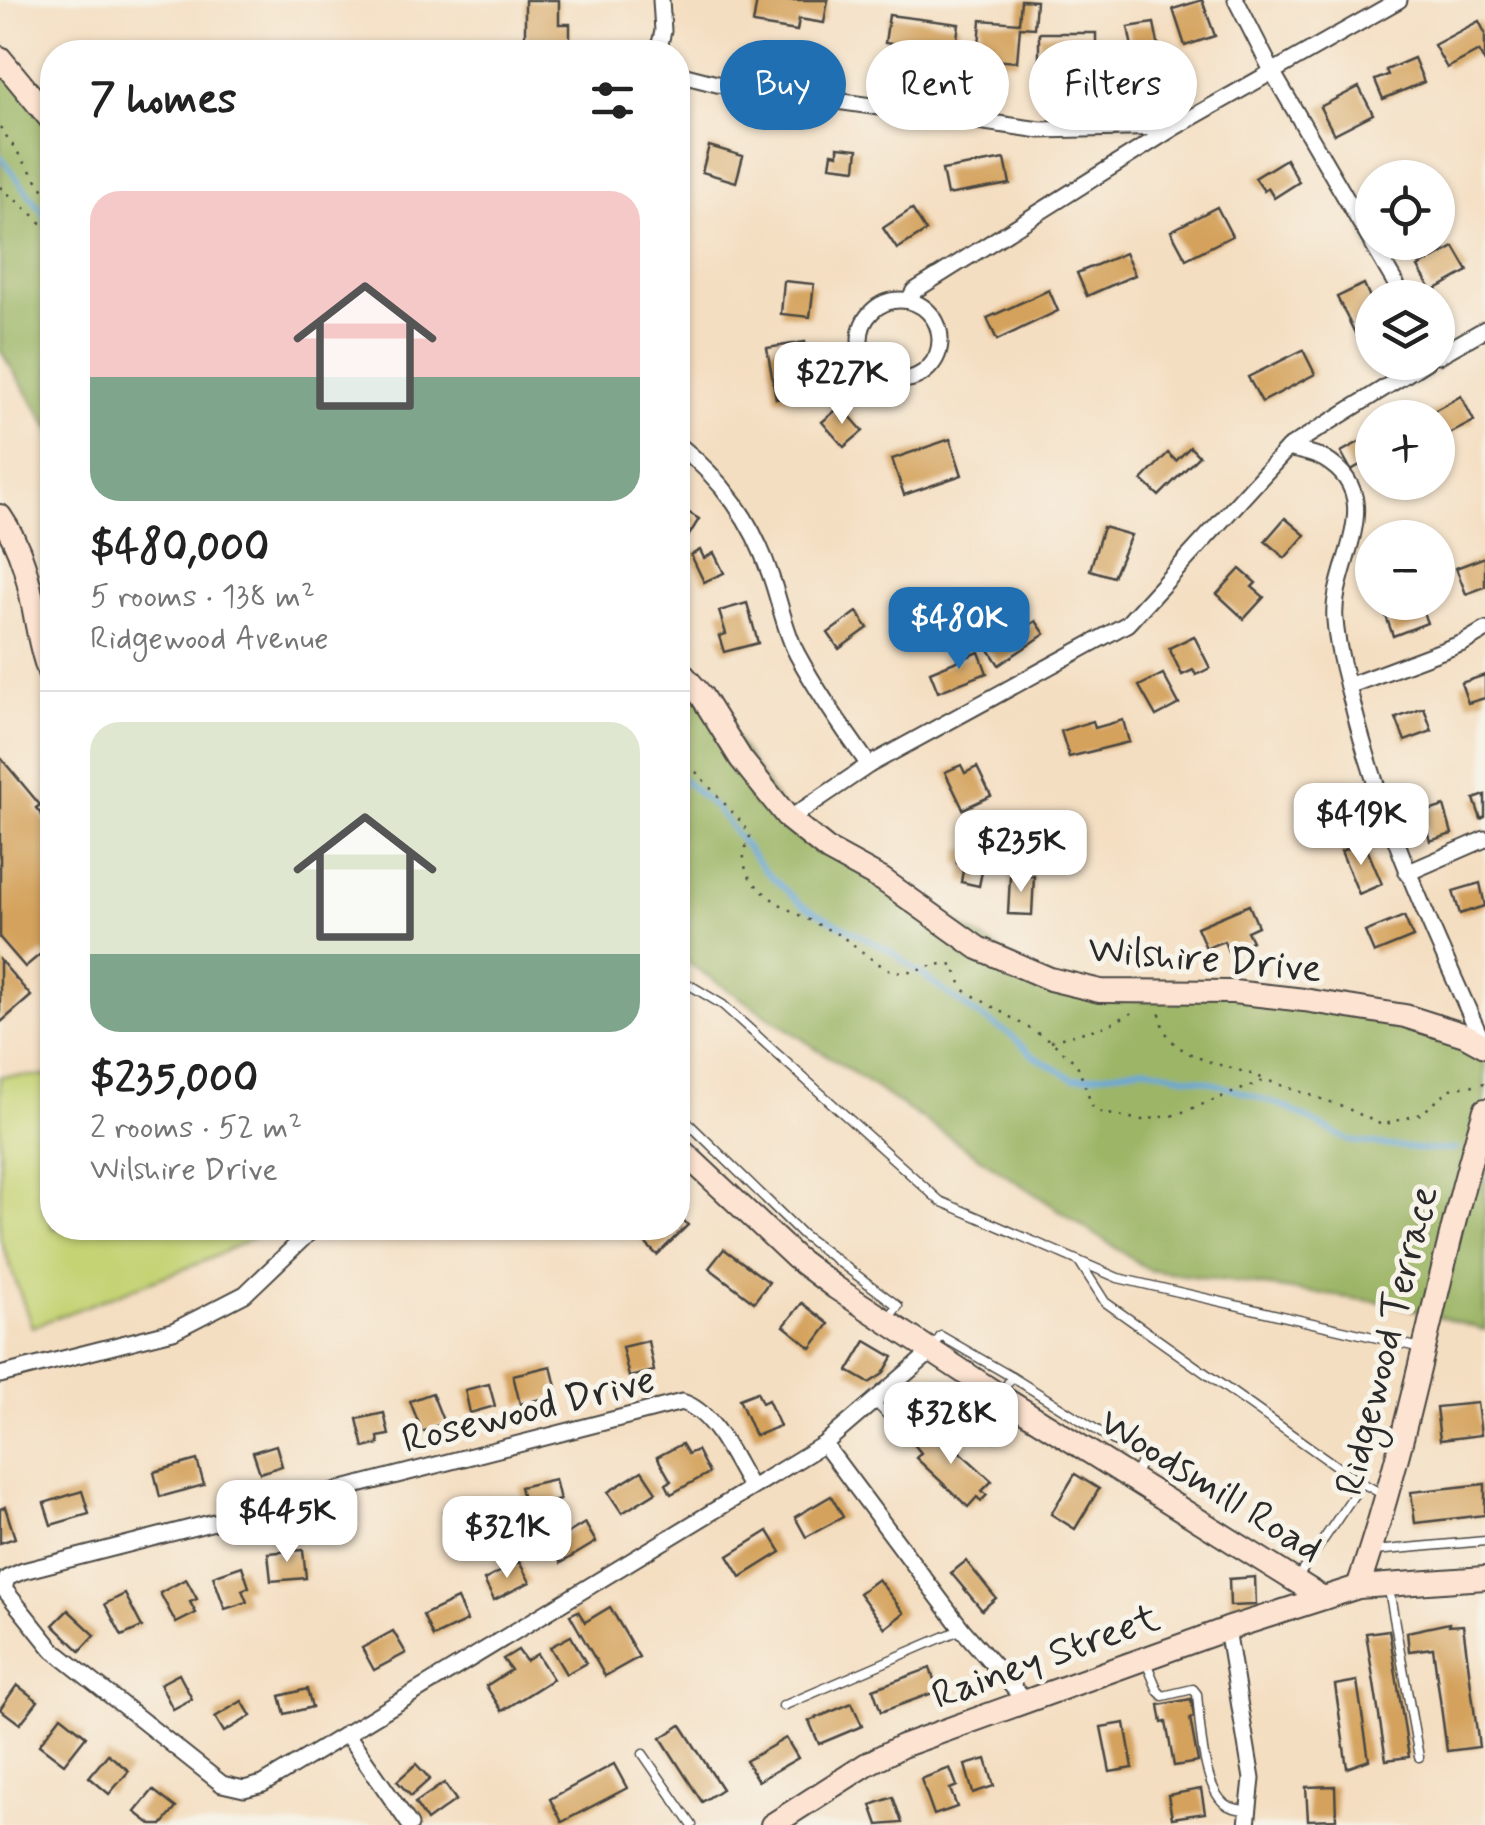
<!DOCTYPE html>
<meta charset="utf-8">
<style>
:root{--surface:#fff;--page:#f6f6f6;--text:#222;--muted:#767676;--line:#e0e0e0;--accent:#1f6fb2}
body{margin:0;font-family:Mynerve,sans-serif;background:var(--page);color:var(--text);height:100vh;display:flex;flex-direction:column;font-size:38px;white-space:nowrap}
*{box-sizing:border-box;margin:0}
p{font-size:32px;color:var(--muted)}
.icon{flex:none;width:55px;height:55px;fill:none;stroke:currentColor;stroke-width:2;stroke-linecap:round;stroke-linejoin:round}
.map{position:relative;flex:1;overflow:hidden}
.sheet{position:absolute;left:40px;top:40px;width:650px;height:1200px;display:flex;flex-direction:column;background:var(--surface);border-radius:40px;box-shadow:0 2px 8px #0004}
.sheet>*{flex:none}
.banner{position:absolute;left:720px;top:40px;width:615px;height:90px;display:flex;gap:20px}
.controls{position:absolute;left:1355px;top:160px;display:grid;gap:20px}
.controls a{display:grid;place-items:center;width:100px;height:100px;border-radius:50%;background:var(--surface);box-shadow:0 2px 8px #0004;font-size:50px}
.price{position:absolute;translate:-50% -85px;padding:0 22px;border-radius:20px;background:#fff;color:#222;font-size:32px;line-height:65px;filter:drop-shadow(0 2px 5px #0008)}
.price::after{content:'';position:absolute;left:50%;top:60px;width:30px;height:22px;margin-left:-15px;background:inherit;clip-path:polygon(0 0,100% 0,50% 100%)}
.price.current{background:var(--accent);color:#fff}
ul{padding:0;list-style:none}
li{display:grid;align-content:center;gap:20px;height:530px;padding:0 50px}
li+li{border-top:2px solid var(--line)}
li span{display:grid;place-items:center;height:310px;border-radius:30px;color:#555}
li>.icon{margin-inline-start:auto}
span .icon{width:180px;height:180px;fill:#fffc;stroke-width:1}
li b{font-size:42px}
h2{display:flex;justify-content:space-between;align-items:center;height:120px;padding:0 50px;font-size:42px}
.pill{padding:0 35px;border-radius:45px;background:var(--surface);box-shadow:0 2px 8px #0004;font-size:35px;line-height:90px}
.pill.current{background:var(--accent);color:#fff}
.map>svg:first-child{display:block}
.green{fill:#c5d375;stroke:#787f50;stroke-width:2.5}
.forest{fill:#9cb566;stroke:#647048;stroke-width:2.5}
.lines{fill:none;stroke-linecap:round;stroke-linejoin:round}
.stream{stroke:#67a7da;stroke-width:5}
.building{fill:#d4a25b}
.lane-casing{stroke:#494642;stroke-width:11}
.street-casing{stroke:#494642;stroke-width:19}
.secondary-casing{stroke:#494642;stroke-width:26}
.path{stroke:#494642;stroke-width:2.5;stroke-dasharray:2.5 8;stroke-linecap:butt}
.lane{stroke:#fff;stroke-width:8}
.street{stroke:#fff;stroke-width:15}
.secondary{stroke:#fde3d1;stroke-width:22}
.labels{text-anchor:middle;stroke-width:10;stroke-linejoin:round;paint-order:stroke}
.street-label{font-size:40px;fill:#2b2b2b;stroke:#f7f3e8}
</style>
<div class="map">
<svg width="1485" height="1825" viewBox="0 0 1485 1825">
<rect width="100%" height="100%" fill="#f7f3e8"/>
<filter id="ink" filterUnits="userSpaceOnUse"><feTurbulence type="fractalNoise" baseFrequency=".01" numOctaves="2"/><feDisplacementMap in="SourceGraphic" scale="20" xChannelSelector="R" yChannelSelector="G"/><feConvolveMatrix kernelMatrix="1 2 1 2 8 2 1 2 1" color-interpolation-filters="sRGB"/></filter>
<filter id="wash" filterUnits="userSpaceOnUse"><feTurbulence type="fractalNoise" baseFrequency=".0048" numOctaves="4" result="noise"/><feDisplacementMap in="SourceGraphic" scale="40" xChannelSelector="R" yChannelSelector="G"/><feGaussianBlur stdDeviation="2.25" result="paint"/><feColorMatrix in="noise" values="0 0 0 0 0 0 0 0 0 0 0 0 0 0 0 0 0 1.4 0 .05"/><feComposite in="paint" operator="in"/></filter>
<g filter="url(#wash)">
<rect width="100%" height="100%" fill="#f4dec1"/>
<polygon class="green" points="0,1076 52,1076 52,1228 273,1228 207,1260 32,1327 0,1238"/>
<g class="forest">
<polygon points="0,44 52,110 52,432 0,350"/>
<polygon points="678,651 782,808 1052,984 1258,992 1485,1046 1485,1330 1393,1304 1149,1270 678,956"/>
</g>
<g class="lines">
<g class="stream">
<polyline points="0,156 42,211 52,232"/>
<polyline points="678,775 718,811 764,870 801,904 890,951 970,1010 1012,1036 1032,1055 1074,1079 1144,1067 1211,1082 1283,1106 1350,1141 1427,1150 1457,1149"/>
</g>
</g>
<g id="blocks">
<g class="building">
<polygon points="525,0 559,0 559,24 570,24 570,43 525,43"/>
<polygon points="757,0 828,0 824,23 799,19 797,31 753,24"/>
<polygon points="1021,0 1036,1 1034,28 1020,27 1017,62 978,59 981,20 1019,23"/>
<polygon points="1202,0 1215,36 1185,46 1173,9"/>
<polygon points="889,15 959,24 955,53 885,43"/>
<polygon points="1479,21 1485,33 1485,63 1479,51 1447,68 1434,45"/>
<polygon points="1154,23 1160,53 1134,57 1128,27"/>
<rect x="1039" y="33" width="57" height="32"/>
<polygon points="1414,58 1424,82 1383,99 1375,80 1388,75 1386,70"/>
<polygon points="1359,87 1373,114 1334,134 1320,107"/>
<polygon points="709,146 743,156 736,182 702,172"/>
<polygon points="838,147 858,149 856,169 830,166 832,153 838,154"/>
<polygon points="1005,159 1010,184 947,195 942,170"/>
<polygon points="1286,159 1299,182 1274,198 1268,188 1264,191 1255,178"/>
<polygon points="1217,207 1232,236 1186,259 1171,231"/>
<polygon points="912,209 926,231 897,249 883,228"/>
<polygon points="1454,247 1468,271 1432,291 1418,267"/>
<polygon points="1125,253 1135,275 1087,296 1077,273"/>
<polygon points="784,281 814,284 810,317 781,314"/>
<polygon points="1364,284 1372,302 1372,337 1360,343 1337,297"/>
<polygon points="1049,290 1058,311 997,340 987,318"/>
<polygon points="805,342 812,381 802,383 804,394 776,399 767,348"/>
<polygon points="1303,350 1315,374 1262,402 1248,377"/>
<polygon points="1461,396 1474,421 1438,440 1438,418 1421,418"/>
<polygon points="841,406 863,431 844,447 822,422"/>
<polygon points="950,439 962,475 904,495 892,459"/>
<polygon points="1363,440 1372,458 1351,470 1341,452"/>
<polygon points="1190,447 1199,456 1159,496 1142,480 1168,453 1176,461"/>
<polygon points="678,506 699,519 683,545 678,542"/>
<polygon points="1285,518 1305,535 1285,558 1265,541"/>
<polygon points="1103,527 1131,535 1113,577 1090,570"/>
<polygon points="700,550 704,558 714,553 724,573 704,582 691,555"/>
<polygon points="1485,557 1485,587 1466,594 1456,568"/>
<polygon points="1240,569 1256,583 1252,587 1264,597 1244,619 1217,594"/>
<polygon points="747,603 758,643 724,652 719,636 726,634 719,611"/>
<polygon points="1420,603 1427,623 1393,636 1386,616"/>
<polygon points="857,612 868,628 839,649 828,633"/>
<polygon points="1036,621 1045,634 999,665 986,645 1021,622 1025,628"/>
<polygon points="1194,636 1210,668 1196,675 1193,670 1182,675 1169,648"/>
<polygon points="979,652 987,673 938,692 930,672"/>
<polygon points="1163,674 1179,704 1156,716 1139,686"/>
<polygon points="1485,675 1485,698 1468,703 1461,683"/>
<polygon points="1424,708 1432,731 1405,741 1396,718"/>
<polygon points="1123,720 1129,742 1069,757 1061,731 1093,721 1095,728"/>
<polygon points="0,757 40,805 36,808 52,828 52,956 49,959 43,952 25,967 0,938"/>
<polygon points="961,765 965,773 977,767 991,796 963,809 945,772"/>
<polygon points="1485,795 1485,817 1481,819 1474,799"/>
<polygon points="1444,806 1452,834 1430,841 1422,813"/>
<polygon points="1364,842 1382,884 1359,894 1341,851"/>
<polygon points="960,848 986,853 979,886 961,882 964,865 957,863"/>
<polygon points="1010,876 1034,876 1032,915 1008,914"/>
<polygon points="1480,883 1485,906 1460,914 1453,891"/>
<polygon points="1249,905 1258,926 1247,931 1252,941 1228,951 1224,941 1206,948 1197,927"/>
<polygon points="1404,916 1413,937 1374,953 1365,932"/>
<polygon points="0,960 31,996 0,1023"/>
<polygon points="678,1215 688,1225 657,1255 638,1236 647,1228 678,1228"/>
<polygon points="724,1249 769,1282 754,1302 709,1268"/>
<polygon points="802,1303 829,1324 811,1348 784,1326"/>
<polygon points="648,1341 654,1371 629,1377 622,1347"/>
<polygon points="866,1341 893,1357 883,1374 869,1383 848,1371"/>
<polygon points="551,1366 558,1395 520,1404 513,1375"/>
<polygon points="489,1384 495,1406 470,1413 465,1390"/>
<polygon points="757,1392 762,1403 768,1400 780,1426 755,1436 739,1399"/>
<polygon points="432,1393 444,1423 422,1432 410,1401"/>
<polygon points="1477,1403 1481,1435 1440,1440 1436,1407"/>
<polygon points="384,1413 389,1435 378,1437 379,1444 364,1448 357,1419"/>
<polygon points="918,1428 933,1439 939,1433 992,1481 982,1491 987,1495 981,1501 977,1497 968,1507 916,1458 921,1453 909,1438"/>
<polygon points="682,1444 688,1454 697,1450 709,1473 671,1494 666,1484 671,1481 657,1457"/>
<polygon points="276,1445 282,1466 260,1473 253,1452"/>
<polygon points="197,1460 204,1485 160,1497 154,1472"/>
<polygon points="642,1471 656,1492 622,1513 608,1492"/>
<polygon points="1075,1474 1099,1489 1075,1529 1051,1514"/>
<polygon points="555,1479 560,1500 525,1508 520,1487"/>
<polygon points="1485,1484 1485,1515 1415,1523 1411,1492"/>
<polygon points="82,1491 89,1514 51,1525 44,1503"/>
<polygon points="831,1496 843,1517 806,1537 795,1517"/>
<polygon points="483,1501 489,1525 450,1536 443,1512"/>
<polygon points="5,1507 15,1538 0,1543 0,1509"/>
<polygon points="585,1523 596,1542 561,1563 550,1544"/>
<polygon points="768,1531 781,1552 741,1577 728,1556"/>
<polygon points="303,1550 306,1578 271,1581 268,1553"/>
<polygon points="966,1561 996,1598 982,1610 951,1573"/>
<polygon points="519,1562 530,1582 494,1600 484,1580"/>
<polygon points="242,1566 249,1587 242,1590 247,1602 225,1609 213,1576"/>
<polygon points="1255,1577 1256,1605 1230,1606 1229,1579"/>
<polygon points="186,1579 197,1599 190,1602 196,1613 176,1623 160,1593"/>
<polygon points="878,1579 904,1613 885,1628 859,1593"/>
<polygon points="125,1594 142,1627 122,1636 105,1604"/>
<polygon points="457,1599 467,1621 433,1637 423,1615"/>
<polygon points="610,1607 639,1657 605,1676 570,1615 578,1611 585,1622"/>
<polygon points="68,1610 95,1635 80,1651 53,1625"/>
<polygon points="1449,1623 1449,1626 1463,1625 1479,1747 1447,1751 1433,1648 1409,1651 1407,1632"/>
<polygon points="1389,1630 1409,1757 1386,1760 1366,1633"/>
<polygon points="393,1631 406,1653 374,1670 362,1648"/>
<polygon points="571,1636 586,1663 566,1674 550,1647"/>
<polygon points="518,1650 526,1661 537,1654 553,1679 502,1711 486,1686 511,1670 503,1659"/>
<polygon points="930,1668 938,1691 881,1712 873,1689"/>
<polygon points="179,1674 192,1699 173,1709 160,1684"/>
<polygon points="1357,1681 1369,1760 1347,1768 1335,1685"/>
<polygon points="17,1685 38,1701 20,1724 0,1709"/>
<polygon points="307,1689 312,1707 285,1714 280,1696"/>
<polygon points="1191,1699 1194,1717 1190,1718 1198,1762 1174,1766 1166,1722 1162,1723 1159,1705"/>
<polygon points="242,1701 251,1716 224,1732 215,1717"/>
<polygon points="852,1703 862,1726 819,1744 809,1721"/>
<polygon points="61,1716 86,1736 64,1764 39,1745"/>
<polygon points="1125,1723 1133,1768 1110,1772 1101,1727"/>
<polygon points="681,1725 722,1789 702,1802 661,1738"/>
<polygon points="786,1738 798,1758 758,1781 746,1761"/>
<polygon points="108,1754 129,1771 109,1794 89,1777"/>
<polygon points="986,1759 994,1786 973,1793 965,1765"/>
<polygon points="416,1764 430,1779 411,1796 397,1781"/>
<polygon points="614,1764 627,1788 562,1822 550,1799"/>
<polygon points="950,1768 957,1786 950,1789 957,1807 934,1815 921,1779"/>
<polygon points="444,1783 456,1800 427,1821 415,1803"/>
<polygon points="1335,1786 1336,1819 1308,1820 1306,1787"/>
<polygon points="1201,1789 1205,1813 1172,1818 1168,1795"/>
<polygon points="153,1790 176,1808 162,1825 152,1825 135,1812"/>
<polygon points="893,1797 902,1823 878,1825 871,1805"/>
</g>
</g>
</g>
<g filter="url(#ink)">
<use href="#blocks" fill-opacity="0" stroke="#494642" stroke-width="2.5"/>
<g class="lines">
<g class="lane-casing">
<g id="lane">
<polyline points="678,978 723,1005 940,1201 1118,1278 1421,1348"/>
<polyline points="678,1113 803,1235 898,1306 888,1318"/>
<polyline points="1079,1261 1105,1302 1353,1478 1382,1494"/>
<polyline points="933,1348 941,1336 1012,1377 1001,1393"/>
<polyline points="1012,1377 1143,1459 1133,1477"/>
<polyline points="874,1401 890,1418 907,1417 919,1405 931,1400 981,1436 994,1437 1013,1409"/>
<polyline points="1374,1551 1485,1541"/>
<polyline points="1298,1577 1362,1483"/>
<polyline points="1389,1590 1419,1757"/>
<path d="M1146 1662 1158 1691 1163 1696 1193 1689 1197 1694C1200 1723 1202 1785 1225 1804 1232 1809 1240 1809 1249 1811"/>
<polyline points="783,1706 962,1629"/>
<polyline points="643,1754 692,1825"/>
</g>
</g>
<g class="street-casing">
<g id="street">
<polyline points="1236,0 1273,73 1404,298"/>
<polyline points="658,52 663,31 661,0"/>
<polyline points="678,74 717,84 1040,130 1171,127"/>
<circle cx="900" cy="340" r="40"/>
<polyline points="909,300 914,291 1175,127 1399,0"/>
<polyline points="1438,356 1485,329"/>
<path d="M678 444C722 480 752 520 770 574 780 601 784 629 797 654 818 693 843 729 869 765"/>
<path d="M1288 448C1299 451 1314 453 1324 459 1391 498 1330 566 1335 620 1337 647 1345 675 1352 702 1381 821 1433 931 1483 1043"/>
<polyline points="1348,686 1463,643 1485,630"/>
<polyline points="789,819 869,765 1127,624 1288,448 1426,362"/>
<polyline points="1407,873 1485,839"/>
<polyline points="0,1375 173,1331 245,1294 314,1228"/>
<polyline points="824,1444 962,1629 1027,1703"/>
<path d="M751 1488C733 1460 715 1412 682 1402L23 1571 7 1578 4 1589 53 1650 222 1784 244 1789 263 1784 318 1751 824 1444 931 1352"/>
<polyline points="1227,1629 1252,1779 1247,1825"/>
<polyline points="346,1733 410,1825"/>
</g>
</g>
<g class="secondary-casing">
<g id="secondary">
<polyline points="0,58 52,121"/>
<path d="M0 516C38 571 29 623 52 680"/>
<polyline points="678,669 701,695 741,759 789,819 828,850 883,880 978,948 1050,979 1100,991 1233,992 1304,1000 1405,1016 1465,1035 1485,1046"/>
<polyline points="678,1147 796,1258 836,1288 1000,1396 1323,1598"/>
<path d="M1358 1587C1412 1431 1437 1268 1485 1110"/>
<polyline points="772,1825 867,1764 902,1746 1227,1629 1358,1587 1485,1578"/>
</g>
</g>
<g class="path">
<polyline points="0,127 52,202"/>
<polyline points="0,187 38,219 52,237"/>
<path d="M678 761 696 772 744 825 750 836C748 843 743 852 744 859 745 896 812 920 839 935 856 945 873 963 891 970 912 977 932 960 953 965L964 990 1051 1041 1077 1064 1092 1106 1102 1113 1142 1120 1175 1115 1266 1080 1342 1106 1382 1125 1421 1114 1451 1089 1485 1083"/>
<path d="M1160 1013C1164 1062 1229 1063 1264 1079"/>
<polyline points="1051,1041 1106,1026 1132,1013"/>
</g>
<use href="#lane" class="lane"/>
<use href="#street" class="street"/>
<use href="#secondary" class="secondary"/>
</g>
</g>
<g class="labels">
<g class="street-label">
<text transform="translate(1205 957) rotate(5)" y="14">Wilshire Drive</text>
<text transform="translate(1385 1340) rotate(-76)" y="14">Ridgewood Terrace</text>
<text transform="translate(528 1408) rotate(-14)" y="14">Rosewood Drive</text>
<text transform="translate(1212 1484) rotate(32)" y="14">Woodsmill Road</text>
<text transform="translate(1045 1655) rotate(-20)" y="14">Rainey Street</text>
</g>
</g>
</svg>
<div class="controls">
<a><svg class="icon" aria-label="locate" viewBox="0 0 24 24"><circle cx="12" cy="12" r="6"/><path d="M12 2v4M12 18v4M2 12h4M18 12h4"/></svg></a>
<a><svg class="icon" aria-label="layers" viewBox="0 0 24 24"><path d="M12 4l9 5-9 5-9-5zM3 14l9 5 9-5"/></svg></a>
<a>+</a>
<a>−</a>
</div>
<b class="price" style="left:842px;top:427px">$227K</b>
<b class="price current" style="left:959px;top:672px">$480K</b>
<b class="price" style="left:1361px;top:868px">$419K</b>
<b class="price" style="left:1021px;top:895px">$235K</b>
<b class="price" style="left:951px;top:1467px">$328K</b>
<b class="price" style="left:287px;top:1565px">$445K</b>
<b class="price" style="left:507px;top:1581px">$321K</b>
<div class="banner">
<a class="pill current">Buy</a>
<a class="pill">Rent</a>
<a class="pill">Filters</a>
</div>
<section class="sheet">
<h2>7 homes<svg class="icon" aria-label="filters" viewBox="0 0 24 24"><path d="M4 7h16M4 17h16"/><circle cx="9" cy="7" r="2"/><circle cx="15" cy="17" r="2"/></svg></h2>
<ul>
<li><span style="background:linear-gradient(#f6c9c9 60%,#7fa58c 0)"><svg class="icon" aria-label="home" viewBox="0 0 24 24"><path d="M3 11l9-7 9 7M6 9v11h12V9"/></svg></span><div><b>$480,000</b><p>5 rooms · 138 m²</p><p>Ridgewood Avenue</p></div></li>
<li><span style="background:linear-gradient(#dfe7d0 75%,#7fa58c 0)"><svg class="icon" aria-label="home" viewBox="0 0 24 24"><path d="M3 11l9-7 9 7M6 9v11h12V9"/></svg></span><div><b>$235,000</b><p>2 rooms · 52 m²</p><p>Wilshire Drive</p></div></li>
</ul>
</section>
</div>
